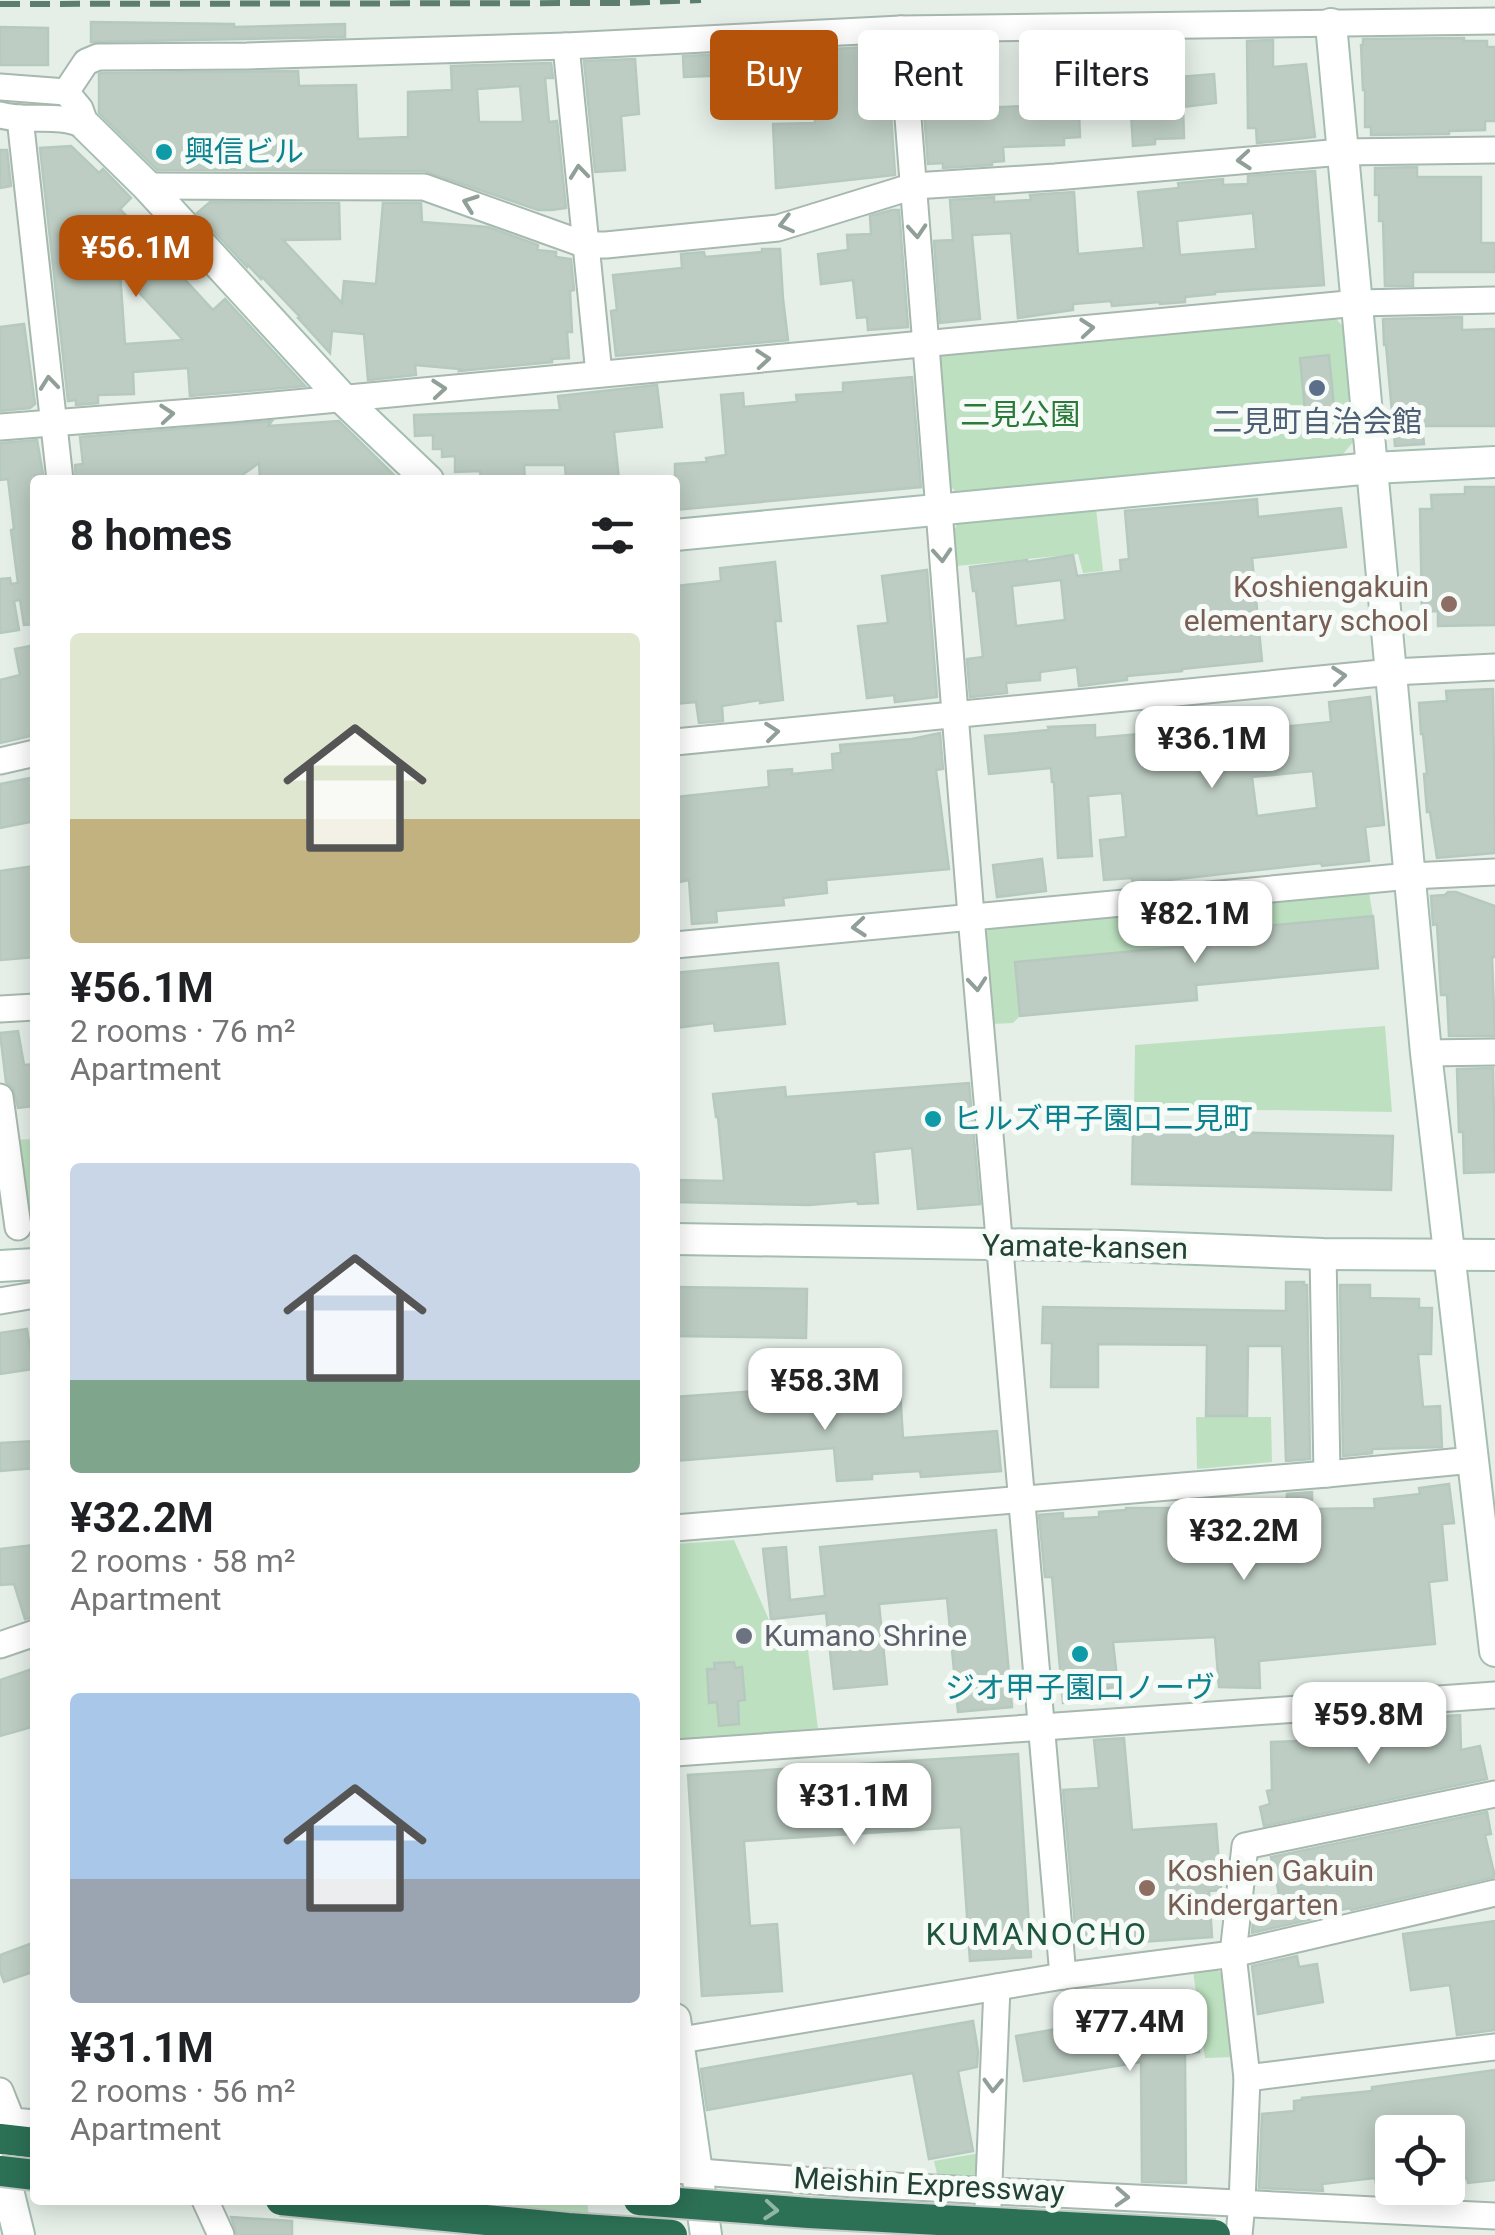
<!DOCTYPE html>
<meta charset="utf-8">
<style>
:root{--surface:#fff;--page:#f2f2f2;--text:#202124;--muted:#757577;--accent:#b45309}
body{margin:0;font-family:Roboto,"Noto Sans JP",sans-serif;background:var(--page);color:var(--text);height:100vh;display:flex;flex-direction:column;font-size:38px;white-space:nowrap}
*{box-sizing:border-box;margin:0}
p{font-size:32px;color:var(--muted)}
.icon{flex:none;width:55px;height:55px;fill:none;stroke:currentColor;stroke-width:2;stroke-linecap:round;stroke-linejoin:round}
.map{position:relative;flex:1;overflow:hidden}
.side{position:absolute;left:30px;top:475px;width:650px;height:1730px;display:flex;flex-direction:column;background:var(--surface);border-radius:10px;box-shadow:0 5px 25px #0003}
.side>*{flex:none}
.guide{position:absolute;left:710px;top:30px;width:635px;height:90px;display:flex;gap:20px}
.buttons{position:absolute;left:1375px;top:2115px;display:grid;gap:20px}
.buttons a{display:grid;place-items:center;width:90px;height:90px;border-radius:10px;background:var(--surface);box-shadow:0 5px 25px #0003;font-size:50px}
.price{position:absolute;translate:-50% -85px;padding:0 22px;border-radius:20px;background:#fff;color:#222;font-size:32px;line-height:65px;filter:drop-shadow(0 2px 5px #0008)}
.price::after{content:'';position:absolute;left:50%;top:60px;width:30px;height:22px;margin-left:-15px;background:inherit;clip-path:polygon(0 0,100% 0,50% 100%)}
.price.active{background:var(--accent);color:#fff}
ul{padding:0;list-style:none}
li{display:grid;align-content:center;gap:20px;height:530px;padding:0 40px}
li span{display:grid;place-items:center;height:310px;border-radius:10px;color:#555}
li>.icon{margin-inline-start:auto}
span .icon{width:180px;height:180px;fill:#fffc;stroke-width:1}
li b{font-size:42px}
h2{display:flex;justify-content:space-between;align-items:center;height:120px;padding:0 40px;font-size:42px}
.tag{padding:0 35px;border-radius:10px;background:var(--surface);box-shadow:0 5px 25px #0003;font-size:35px;line-height:90px}
.tag.active{background:var(--accent);color:#fff}
.map>svg:first-child{display:block}
.green{fill:#bde1c0}
.building{fill:#bdcdc3;stroke:#b6c9be;stroke-width:2.5;fill-rule:evenodd}
.lines{fill:none;stroke-linecap:round;stroke-linejoin:round}
.street-casing{stroke:#a7b8ae;stroke-width:29}
.secondary-casing{stroke:#a5beb1;stroke-width:34}
.highway-casing{stroke:#c1cac6;stroke-width:34}
.street{stroke:#fff;stroke-width:25}
.secondary{stroke:#fff;stroke-width:30}
.highway{stroke:#2c7055;stroke-width:30}
.rail{stroke:#5d7d6e;stroke-width:6;stroke-dasharray:20 10;stroke-linecap:butt}
.highway-bridge-casing{stroke:#c1cac6;stroke-width:34;stroke-linecap:butt}
.highway-bridge{stroke:#2c7055;stroke-width:30}
.oneway{stroke:#90a099}
.oneway2{stroke:#91b6a6}
.culture-dot{fill:#0f9aa8;stroke:#f6fbf7;stroke-width:4}
.service-dot{fill:#5c6f8a;stroke:#f6fbf7;stroke-width:4}
.education-dot{fill:#8d6e63;stroke:#f6fbf7;stroke-width:4}
.worship-dot{fill:#6b7280;stroke:#f6fbf7;stroke-width:4}
.labels{text-anchor:middle;stroke-width:10;stroke-linejoin:round;paint-order:stroke}
.culture-label{font-size:30px;fill:#0d838f;stroke:#f6fbf7;text-anchor:start}
.park-label{font-size:30px;fill:#2a7b3a;stroke:#f6fbf7}
.service-label{font-size:30px;fill:#4e5e75;stroke:#f6fbf7}
.education-label{font-size:30px;fill:#785e54;stroke:#f6fbf7;text-anchor:end}
.street-label{font-size:30px;fill:#224233;stroke:#f6fbf7}
.worship-label{font-size:30px;fill:#5b616d;stroke:#f6fbf7;text-anchor:start}
.neighbourhood-label{font-size:32px;letter-spacing:2.5px;fill:#1d553d;stroke:#f6fbf7}
</style>
<div class="map">
<svg width="1495" height="2235" viewBox="0 0 1495 2235">
<rect width="100%" height="100%" fill="#e5efe8"/>
<g class="green">
<polygon points="1332,315 1343,326 1354,441 1343,454 956,492 948,484 936,360 944,351"/>
<polygon points="1096,508 1103,571 1083,573 1078,554 956,566 952,535 957,524 975,518"/>
<polygon points="1368,887 1373,916 1200,932 1200,945 1015,963 1020,1016 1013,1023 992,1024 985,934 992,925"/>
<polygon points="1385,1026 1392,1112 1134,1108 1135,1045"/>
<polygon points="35,1139 35,1208 26,1205 14,1140"/>
<polygon points="1196,1417 1271,1417 1272,1462 1197,1469"/>
<polygon points="734,1540 773,1629 805,1625 818,1729 675,1740 675,1544"/>
<polygon points="1217,1969 1225,1978 1234,2057 1205,2058 1193,1971"/>
<polygon points="980,2153 976,2175 971,2178 938,2178 934,2161"/>
<polygon points="514,2200 587,2200 591,2235 522,2235"/>
</g>
<g class="building">
<polygon points="91,22 234,24 234,27 345,24 345,37 91,42"/>
<polygon points="0,27 48,28 48,65 0,65"/>
<polygon points="1464,38 1464,41 1487,41 1487,47 1495,47 1495,121 1485,121 1485,130 1449,131 1449,134 1371,135 1371,127 1365,127 1365,90 1363,90 1361,45 1363,45 1363,39"/>
<polygon points="1273,40 1273,67 1306,64 1315,137 1257,143 1256,128 1248,128 1247,41"/>
<polygon points="1178,42 1179,77 1214,74 1216,103 1183,107 1184,138 1155,139 1155,144 1133,146 1131,113 1123,113 1123,90 1078,91 1080,137 1064,138 1064,145 1003,147 1004,161 992,162 992,165 943,168 943,163 928,164 923,99 962,99 962,109 1045,105 1045,43"/>
<polygon points="886,46 888,76 886,76 887,115 891,115 895,175 776,188 773,124 815,123 814,76 833,76 833,49"/>
<polygon points="758,53 759,74 684,77 683,56"/>
<polygon points="635,59 639,114 621,116 625,170 595,172 584,61"/>
<path d="M551 63 553 78H545L549 122 557 121 566 208 552 210H538L425 171 157 170 99 113V74L101 73 298 71 299 86 356 85 358 139 408 137V92L452 90 451 66ZM520 86 523 122H479L477 89Z"/>
<path d="M71 146 99 173 103 169 131 198 120 209 213 310 225 299 305 386 190 396 188 368 133 372 134 394 98 395V403L76 405V400L68 401 40 148ZM120 272 183 340 125 344Z"/>
<polygon points="0,150 7,150 11,186 0,188"/>
<polygon points="1417,167 1417,177 1481,177 1481,243 1495,243 1495,272 1413,272 1413,286 1385,286 1383,221 1379,221 1379,195 1375,195 1375,168"/>
<path d="M1315 171 1324 285 1215 292V294L1185 297V302L1160 304V302L1112 306 1111 301 1073 304V310L1018 318 1011 233 972 235 980 319 940 323 934 241 953 240 950 200 994 197V202L1031 200 1030 195 1074 192 1078 254 1144 248 1138 192 1179 188 1178 183 1223 179V185L1248 184V176ZM1253 213 1256 249 1180 255 1177 221Z"/>
<polygon points="210,202 339,203 340,239 283,240 342,303 344,281 376,284 383,203 421,203 422,222 488,227 538,245 537,250 556,252 556,257 571,259 574,290 570,291 572,332 567,332 569,358 552,359 552,362 459,371 460,369 415,365 416,375 368,380 364,334 332,331 330,353 298,318 300,317 262,277 261,279 248,265 247,267 197,213"/>
<polygon points="892,210 899,210 908,327 868,330 867,317 857,318 853,280 821,284 818,254 848,250 847,235 871,234 870,216"/>
<polygon points="762,249 780,249 783,299 788,340 616,356 611,311 617,310 613,275 682,268 681,254 704,252 705,257 762,252"/>
<polygon points="1462,317 1462,330 1495,329 1495,426 1422,426 1424,444 1395,446 1386,345 1384,345 1383,319"/>
<polygon points="24,324 35,404 30,408 0,411 0,327"/>
<polygon points="1329,355 1335,418 1306,421 1300,358"/>
<polygon points="912,377 921,487 675,510 675,464 707,462 706,458 726,455 721,395 743,393 744,407 797,402 796,395 843,392 843,383"/>
<polygon points="657,385 662,427 614,432 619,480 566,480 565,465 524,465 525,480 481,480 480,471 455,472 455,456 442,457 442,449 433,449 433,435 415,436 414,415 560,410 558,396"/>
<polygon points="272,421 268,426 339,421 399,480 260,480 259,463 235,480 76,480 75,465 83,464 80,437"/>
<polygon points="37,440 43,474 35,475 35,624 24,625 20,600 14,601 19,630 0,633 0,579 10,578 11,584 18,583 11,530 14,529 8,479 0,480 0,443"/>
<polygon points="1465,487 1495,487 1495,625 1438,626 1438,611 1422,612 1420,509 1432,509 1431,495 1465,494"/>
<path d="M1257 499 1258 517 1341 508 1346 547 1252 558 1262 661 1182 669V671L1127 676V680L1079 686 1077 667 1040 672V680L1006 683 1007 693 970 697 967 659 983 657 976 591H973L970 567 1027 560V562L1073 555 1077 576 1121 571 1120 560 1129 559 1125 511ZM1061 580 1065 620 1016 626 1012 586Z"/>
<polygon points="775,562 781,621 775,621 783,700 760,703 760,700 722,706 723,721 699,723 696,702 675,704 675,586 721,581 720,568"/>
<polygon points="927,570 937,697 895,702 894,695 867,698 858,626 888,623 882,576"/>
<polygon points="35,645 35,735 0,743 0,680 20,675 15,649"/>
<polygon points="1493,689 1495,853 1437,858 1430,812 1427,812 1424,774 1427,774 1423,734 1421,734 1419,703 1447,701 1446,691"/>
<path d="M1370 697 1384 825 1365 827 1369 861 1322 866 1321 863 1133 884 1132 878 1104 880 1100 840 1126 837 1122 793 1088 796 1092 856 1058 858 1054 782H1052L1051 768 989 774 985 736 1049 730 1048 727 1095 725V738L1162 732 1160 712 1242 708 1243 716 1271 713 1272 728 1331 722 1329 702ZM1313 771 1317 808 1257 816 1252 777Z"/>
<polygon points="940,733 943,769 936,770 949,869 826,880 827,893 783,898 784,905 716,911 717,922 692,924 689,880 675,883 675,851 678,851 675,797 769,787 768,771 792,769 792,774 833,770 832,754 841,753 840,745 912,739"/>
<polygon points="35,777 35,821 0,828 0,784"/>
<polygon points="1042,859 1046,891 997,897 993,865"/>
<polygon points="35,866 35,957 0,960 0,871"/>
<polygon points="1448,892 1456,892 1495,906 1495,957 1492,957 1495,1036 1449,1036 1447,995 1441,995 1437,924 1433,925 1431,896 1445,895"/>
<polygon points="1373,916 1378,968 1196,985 1197,1000 1020,1016 1015,962 1200,945 1199,932"/>
<polygon points="778,963 785,1024 715,1031 714,1023 675,1028 675,973"/>
<polygon points="18,1031 24,1065 35,1064 35,1106 18,1108 13,1088 6,1082 0,1033"/>
<polygon points="1493,1068 1495,1172 1464,1173 1463,1132 1459,1132 1457,1069"/>
<polygon points="969,1083 980,1204 918,1209 912,1148 874,1152 878,1203 858,1204 857,1201 809,1205 675,1202 675,1180 724,1181 718,1117 716,1117 713,1094 785,1087 786,1097"/>
<polygon points="1133,1130 1393,1136 1391,1190 1132,1184"/>
<polygon points="1286,1282 1304,1282 1304,1285 1307,1285 1310,1459 1286,1461 1282,1346 1248,1346 1247,1416 1206,1416 1207,1345 1098,1344 1098,1387 1051,1387 1052,1343 1042,1343 1043,1307 1286,1311"/>
<polygon points="1340,1285 1370,1285 1370,1298 1419,1299 1419,1308 1432,1308 1431,1354 1418,1354 1423,1407 1440,1406 1442,1447 1372,1449 1372,1453 1343,1456"/>
<polygon points="675,1287 807,1289 806,1338 675,1336"/>
<polygon points="27,1329 33,1369 0,1374 0,1333"/>
<polygon points="812,1387 813,1397 900,1391 903,1438 997,1431 1001,1471 921,1477 920,1471 872,1474 872,1479 837,1481 834,1448 675,1461 675,1397"/>
<polygon points="35,1441 35,1468 0,1471 0,1443"/>
<polygon points="1449,1484 1454,1523 1442,1524 1447,1580 1429,1582 1435,1644 1259,1661 1260,1688 1219,1687 1215,1637 1113,1642 1118,1687 1108,1688 1108,1699 1063,1703 1052,1577 1045,1577 1039,1515 1063,1513 1063,1519 1099,1517 1099,1512 1126,1510 1126,1508 1182,1508 1182,1502 1200,1501 1201,1516 1286,1510 1287,1494 1312,1492 1312,1509 1375,1508 1374,1499 1420,1494 1419,1488"/>
<polygon points="996,1530 1012,1707 958,1712 947,1598 879,1604 887,1684 834,1689 826,1613 771,1619 763,1549 786,1547 790,1600 825,1596 820,1547"/>
<polygon points="35,1545 35,1617 25,1619 14,1584 0,1585 0,1549"/>
<polygon points="734,1662 735,1668 742,1667 745,1700 738,1701 739,1724 719,1726 717,1702 709,1703 707,1669 715,1669 714,1663"/>
<polygon points="35,1668 35,1726 0,1736 0,1680"/>
<polygon points="1460,1715 1461,1750 1480,1746 1487,1779 1264,1826 1260,1807 1270,1804 1267,1791 1272,1790 1271,1742 1329,1740 1329,1727 1359,1726 1374,1724 1374,1721"/>
<polygon points="1124,1738 1132,1830 1216,1824 1221,1890 1209,1891 1212,1937 1112,1944 1112,1938 1091,1939 1075,1925 1063,1790 1099,1788 1094,1740"/>
<polygon points="1018,1754 1031,1957 970,1961 961,1827 744,1841 750,1926 777,1924 782,1991 702,1996 688,1775"/>
<polygon points="1487,1812 1491,1834 1485,1835 1495,1877 1351,1910 1350,1908 1311,1916 1312,1919 1252,1933 1254,1911 1273,1906 1270,1897 1279,1894 1271,1857"/>
<polygon points="1495,1921 1495,2030 1457,2035 1450,1985 1411,1990 1403,1934"/>
<polygon points="35,1942 35,1971 4,1982 0,1971 0,1955"/>
<polygon points="1297,1956 1299,1967 1317,1964 1323,2002 1258,2014 1252,1966"/>
<polygon points="1191,2006 1199,2052 1185,2054 1186,2183 1142,2182 1141,2062 1024,2081 1016,2036"/>
<polygon points="973,2021 978,2051 977,2067 958,2071 973,2151 929,2159 913,2073 707,2110 701,2069"/>
<polygon points="1495,2070 1495,2180 1468,2183 1467,2178 1448,2181 1448,2132 1392,2132 1392,2186 1377,2188 1375,2178 1322,2184 1323,2191 1259,2188 1262,2114 1294,2111 1294,2101 1302,2100 1302,2098 1372,2091 1372,2087"/>
<polygon points="231,2217 292,2221 292,2235 237,2235"/>
</g>
<g class="lines">
<g class="street-casing">
<g id="street">
<polyline points="901,29 971,916 1063,1976"/>
<polyline points="566,46 599,374"/>
<polyline points="0,87 66,92 80,109 86,126"/>
<polyline points="66,92 86,62 98,57 247,56 566,46 901,29 1495,21"/>
<path d="M0 115C30 123 56 112 86 126"/>
<polyline points="20,118 60,480"/>
<polyline points="147,186 424,187 586,245 606,245 778,228 914,186 1055,177 1342,152 1495,150"/>
<polyline points="0,427 231,409 1358,303 1495,300"/>
<polyline points="675,742 1392,672 1495,667"/>
<polyline points="0,761 35,753"/>
<polyline points="675,945 1410,876 1495,872"/>
<polyline points="0,1009 35,1007"/>
<polyline points="1426,1053 1495,1052"/>
<polyline points="0,1097 18,1227"/>
<polyline points="1323,1254 1327,1474"/>
<polyline points="0,1301 35,1295"/>
<polyline points="675,1528 1327,1474 1473,1460"/>
<polyline points="0,1645 35,1633"/>
<polyline points="675,1753 1495,1695"/>
<polyline points="675,2041 1063,1976 1233,1954 1495,1893"/>
<polyline points="1247,2078 1233,1954 1245,1846 1495,1794"/>
<polyline points="0,2091 12,2121 35,2123"/>
<polyline points="675,2170 854,2184 1495,2216"/>
<polyline points="205,2200 221,2235"/>
<polyline points="988,2207 997,1987"/>
<polyline points="1239,2235 1242,2203 1247,2078 1495,2047"/>
</g>
</g>
<g class="secondary-casing">
<g id="secondary">
<polyline points="1331,24 1426,1053 1495,1651"/>
<polyline points="86,126 147,186 342,398 428,480"/>
<polyline points="675,535 1372,468 1495,462"/>
<polyline points="675,1239 1120,1246 1323,1254 1495,1255"/>
<polyline points="0,1266 35,1264"/>
<polyline points="675,2019 706,2235"/>
<polyline points="0,2157 19,2235"/>
</g>
</g>
<g class="highway-casing">
<polyline id="highway" points="0,2139 35,2143"/>
</g>
<use href="#street" class="street"/>
<use href="#secondary" class="secondary"/>
<use href="#highway" class="highway"/>
<polyline class="rail" points="0,4 624,3 701,0"/>
<g class="highway-bridge-casing">
<g id="highway-bridge">
<polyline points="0,2171 35,2175"/>
<polyline points="281,2200 568,2228 672,2235"/>
<polyline points="639,2200 809,2213 1215,2235"/>
</g>
</g>
<use href="#highway-bridge" class="highway-bridge"/>
</g>
<defs><path id="oneway-chevron" d="M-2-3.5L2.5 0L-2 3.5" fill="none" stroke-width="1.6" stroke-linecap="round" stroke-linejoin="round" transform="scale(2.5)"/></defs>
<g class="oneway">
<use href="#oneway-chevron" transform="translate(1244 160) rotate(175)"/>
<use href="#oneway-chevron" transform="translate(579 172) rotate(-96)"/>
<use href="#oneway-chevron" transform="translate(470 203) rotate(-160)"/>
<use href="#oneway-chevron" transform="translate(786 224) rotate(166)"/>
<use href="#oneway-chevron" transform="translate(917 231) rotate(86)"/>
<use href="#oneway-chevron" transform="translate(1087 328) rotate(-5)"/>
<use href="#oneway-chevron" transform="translate(763 359) rotate(-5)"/>
<use href="#oneway-chevron" transform="translate(49 383) rotate(-96)"/>
<use href="#oneway-chevron" transform="translate(439 389) rotate(-5)"/>
<use href="#oneway-chevron" transform="translate(167 414) rotate(-5)"/>
<use href="#oneway-chevron" transform="translate(942 555) rotate(86)"/>
<use href="#oneway-chevron" transform="translate(1339 676) rotate(-5)"/>
<use href="#oneway-chevron" transform="translate(772 732) rotate(-6)"/>
<use href="#oneway-chevron" transform="translate(859 927) rotate(175)"/>
<use href="#oneway-chevron" transform="translate(977 984) rotate(85)"/>
<use href="#oneway-chevron" transform="translate(993 2085) rotate(92)"/>
<use href="#oneway-chevron" transform="translate(1122 2197) rotate(3)"/>
</g>
<use class="oneway2" href="#oneway-chevron" transform="translate(771 2210) rotate(5)"/>
<g class="culture-dot">
<circle cx="164" cy="152" r="10"/>
<circle cx="933" cy="1119" r="10"/>
<circle cx="1080" cy="1654" r="10"/>
</g>
<circle class="service-dot" cx="1317" cy="388" r="10"/>
<g class="education-dot">
<circle cx="1449" cy="604" r="10"/>
<circle cx="1147" cy="1888" r="10"/>
</g>
<circle class="worship-dot" cx="744" cy="1636" r="10"/>
<g class="labels">
<g class="culture-label">
<text x="184" y="162">興信ビル</text>
<text x="953" y="1129">ヒルズ甲子園口二見町</text>
<text x="1080" y="1698" text-anchor="middle">ジオ甲子園口ノーヴ</text>
</g>
<g class="park-label">
<text x="1020" y="425">二見公園</text>
</g>
<g class="service-label">
<text x="1317" y="432">二見町自治会館</text>
</g>
<g class="education-label">
<text x="1429" y="597">Koshiengakuin<tspan x="1429" dy="34">elementary school</tspan></text>
<text x="1167" y="1881" text-anchor="start">Koshien Gakuin<tspan x="1167" dy="34">Kindergarten</tspan></text>
</g>
<g class="street-label">
<text transform="translate(1085 1247) rotate(1)" y="10">Yamate-kansen</text>
<text transform="translate(929 2185) rotate(3)" y="10">Meishin Expressway</text>
</g>
<g class="worship-label">
<text x="764" y="1646">Kumano Shrine</text>
</g>
<g class="neighbourhood-label">
<text x="1037" y="1945">KUMANOCHO</text>
</g>
</g>
</svg>
<div class="buttons">
<a><svg class="icon" aria-label="locate" viewBox="0 0 24 24"><circle cx="12" cy="12" r="6"/><path d="M12 2v4M12 18v4M2 12h4M18 12h4"/></svg></a>
</div>
<b class="price active" style="left:136px;top:300px">¥56.1M</b>
<b class="price" style="left:1212px;top:791px">¥36.1M</b>
<b class="price" style="left:1195px;top:966px">¥82.1M</b>
<b class="price" style="left:825px;top:1433px">¥58.3M</b>
<b class="price" style="left:1244px;top:1583px">¥32.2M</b>
<b class="price" style="left:1369px;top:1767px">¥59.8M</b>
<b class="price" style="left:854px;top:1848px">¥31.1M</b>
<b class="price" style="left:1130px;top:2074px">¥77.4M</b>
<div class="guide">
<a class="tag active">Buy</a>
<a class="tag">Rent</a>
<a class="tag">Filters</a>
</div>
<section class="side">
<h2>8 homes<svg class="icon" aria-label="filters" viewBox="0 0 24 24"><path d="M4 7h16M4 17h16"/><circle cx="9" cy="7" r="2"/><circle cx="15" cy="17" r="2"/></svg></h2>
<ul>
<li><span style="background:linear-gradient(#dfe7d0 60%,#c2b280 0)"><svg class="icon" aria-label="home" viewBox="0 0 24 24"><path d="M3 11l9-7 9 7M6 9v11h12V9"/></svg></span><div><b>¥56.1M</b><p>2 rooms · 76 m²</p><p>Apartment</p></div></li>
<li><span style="background:linear-gradient(#c9d6e8 70%,#7fa58c 0)"><svg class="icon" aria-label="home" viewBox="0 0 24 24"><path d="M3 11l9-7 9 7M6 9v11h12V9"/></svg></span><div><b>¥32.2M</b><p>2 rooms · 58 m²</p><p>Apartment</p></div></li>
<li><span style="background:linear-gradient(#a9c7e8 60%,#9aa5b1 0)"><svg class="icon" aria-label="home" viewBox="0 0 24 24"><path d="M3 11l9-7 9 7M6 9v11h12V9"/></svg></span><div><b>¥31.1M</b><p>2 rooms · 56 m²</p><p>Apartment</p></div></li>
</ul>
</section>
</div>
